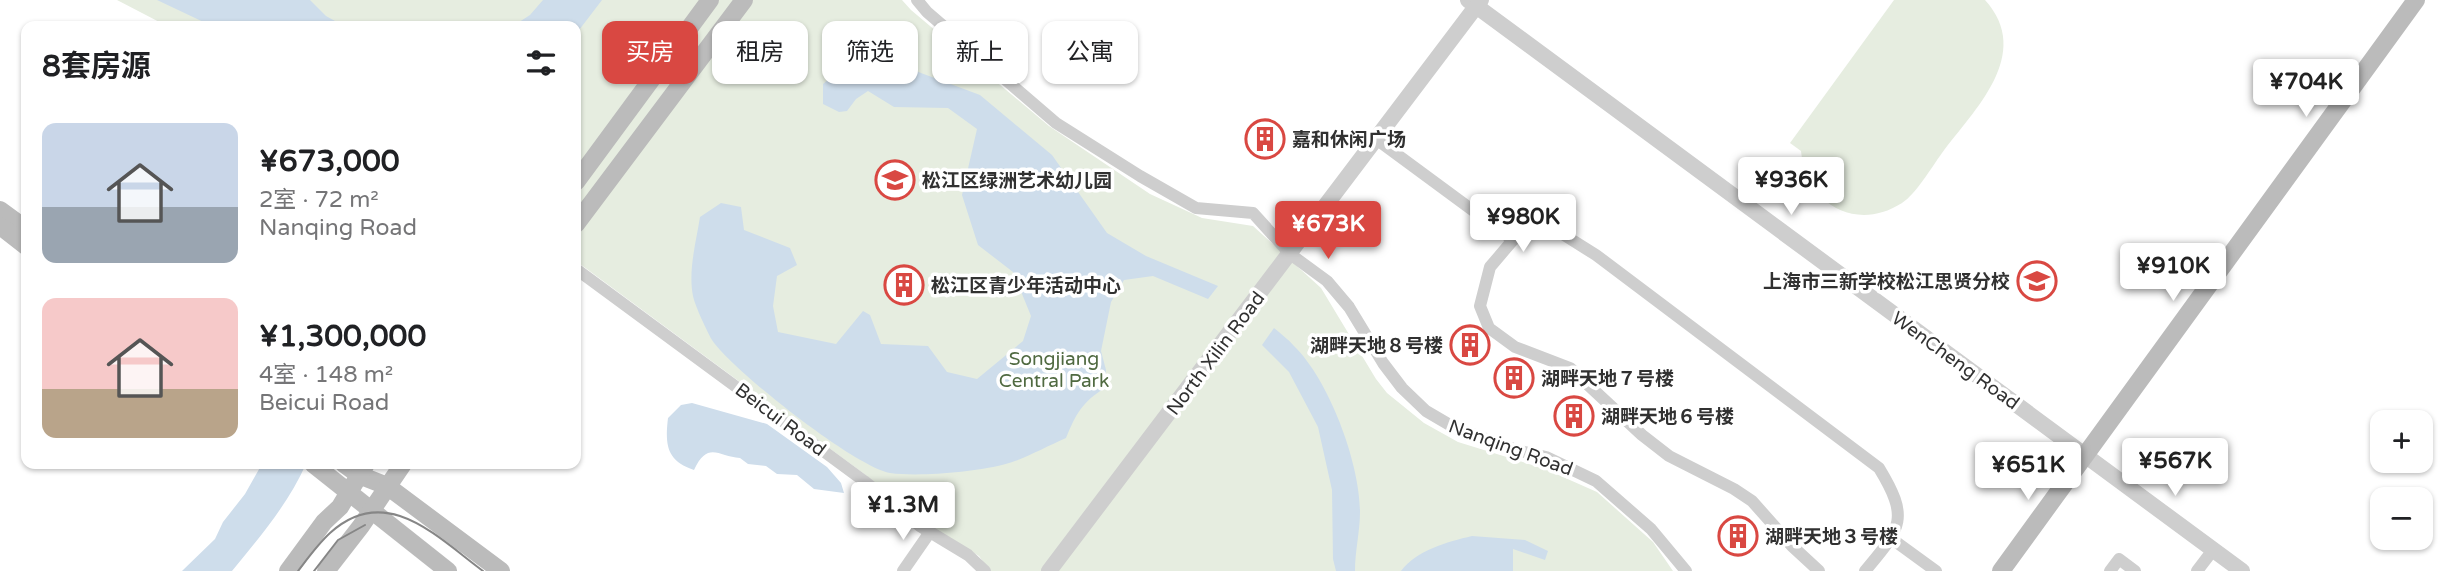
<!DOCTYPE html>
<html lang="zh">
<meta charset="utf-8">
<style>
:root{--surface:#fff;--page:#f6f6f6;--text:#202124;--muted:#757577;--accent:#d94842}
body{margin:0;font-family:"Varela Round","Noto Sans SC",sans-serif;background:var(--page);color:var(--text);height:100vh;display:flex;flex-direction:column;font-size:26px;white-space:nowrap}
*{box-sizing:border-box;margin:0}
p{font-size:23px;color:var(--muted)}
.icon{flex:none;width:38px;height:38px;fill:none;stroke:currentColor;stroke-width:2;stroke-linecap:round;stroke-linejoin:round}
.map{position:relative;flex:1;overflow:hidden}
.details{position:absolute;left:21px;top:21px;width:560px;height:448px;display:flex;flex-direction:column;background:var(--surface);border-radius:14px;box-shadow:0 2px 5px #0004}
.details>*{flex:none}
.hud{position:absolute;left:602px;top:21px;width:665px;height:63px;display:flex;gap:14px}
.tools{position:absolute;left:2370px;top:410px;display:grid;gap:14px}
.tools a{display:grid;place-items:center;width:63px;height:63px;border-radius:14px;background:var(--surface);box-shadow:0 2px 5px #0004;font-size:35px}
.price{position:absolute;translate:-50% -60px;padding:0 16px;border-radius:7px;background:#fff;color:#222;font-size:23px;line-height:46px;filter:drop-shadow(0 2px 4px #0008)}
.price::after{content:'';position:absolute;left:50%;top:42px;width:21px;height:16px;margin-left:-10px;background:inherit;clip-path:polygon(0 0,100% 0,50% 100%)}
.price.active{background:var(--accent);color:#fff}
ul{padding:0;list-style:none}
li{display:flex;align-items:center;gap:21px;height:175px;padding:0 21px}
li span{display:grid;place-items:center;flex:none;width:196px;height:140px;border-radius:14px;color:#555}
li>.icon{margin-inline-start:auto}
span .icon{width:84px;height:84px;fill:#fffc;stroke-width:1}
li b{font-size:30px}
h2{display:flex;justify-content:space-between;align-items:center;height:84px;padding:0 21px;font-size:30px}
.pill{padding:0 24px;border-radius:14px;background:var(--surface);box-shadow:0 2px 5px #0004;font-size:24px;line-height:63px}
.pill.active{background:var(--accent);color:#fff}
.map>svg:first-child{display:block}
.green{fill:#e6ede0}
.water{fill:#ceddeb}
.lines{fill:none;stroke-linecap:round;stroke-linejoin:round}
.minor{stroke:#cecece;stroke-width:12}
.tertiary{stroke:#cecece;stroke-width:16}
.secondary{stroke:#bbb;stroke-width:18}
.tram{stroke:#868686;stroke-width:2}
.labels{text-anchor:middle;stroke-width:7;stroke-linejoin:round;paint-order:stroke}
.poi-label{font-size:19px;font-weight:bold;fill:#313131;stroke:#fff;text-anchor:start}
.street-label{font-size:19px;fill:#313131;stroke:#fff}
.park-label{font-size:19px;fill:#506a41;stroke:#fff}
</style>
<div class="map">
<svg width="2454" height="571" viewBox="0 0 2454 571">
<rect width="100%" height="100%" fill="#fff"/>
<g class="green">
<polygon points="117,0 902,0 911,10 1049,126 1150,194 1202,218 1253,226 1321,288 1376,379 1387,393 1424,423 1458,442 1545,469 1597,492 1653,542 1673,571 990,571 979,556 922,521 863,473 576,261 576,26 167,26"/>
<path d="M1894 0H1985C2034 54 1974 110 1942 153 1931 168 1916 194 1902 203 1855 233 1806 203 1801 151L1790 143Z"/>
</g>
<g class="water">
<polygon points="157,0 310,0 326,16 344,26 212,26"/>
<polygon points="543,0 602,0 576,34 576,26 513,26 530,15"/>
<path d="M860 69 913 70 980 95 1052 155 1107 233 1146 256 1218 286 1208 299 1153 276 1124 280 1111 302 1101 351 1106 370 1105 388C1082 402 1076 414 1066 438 1045 447 1023 460 1002 465 973 472 919 477 890 473 855 467 733 371 712 340 707 331 695 306 693 296 688 271 696 242 700 217L721 203 741 207 744 230 790 248 797 265 777 276 773 306 778 332 836 344 863 311 870 315 881 344 928 346 947 372 977 379 1023 341 1031 316 1013 272 978 245 962 195 977 129 948 108 894 107 868 91 856 99 847 111 839 112 823 104V84L835 74Z"/>
<path d="M1274 328C1281 334 1288 339 1294 346 1329 380 1360 463 1360 512 1360 531 1355 551 1355 571H1336L1333 559 1332 490 1318 427 1289 372 1262 345Z"/>
<path d="M692 403 767 424 827 467 841 483 844 493 814 489 797 475 777 474 766 466 748 464 740 458C719 457 708 440 694 470 666 461 665 444 668 418L681 405Z"/>
<path d="M262 464H306C288 504 260 537 232 571H182L215 539 223 522 245 494Z"/>
<path d="M1472 536 1525 540 1548 551 1545 560 1513 549V571H1401C1417 550 1447 542 1472 536Z"/>
</g>
<g class="lines">
<g class="minor">
<polyline points="917,0 927,12 1056,123 1140,176 1196,208 1253,213 1290,254 1327,281 1349,307 1383,363 1402,388 1426,411 1455,428 1516,450 1546,457 1596,481 1651,529 1686,571"/>
<polyline points="1376,139 1513,240"/>
<polyline points="576,269 864,481 920,526 968,555 985,571"/>
<polyline points="1892,539 1936,571"/>
<polyline points="903,571 930,532"/>
<path d="M1819 571 1792 546 1752 501 1734 489 1669 456 1642 435 1570 368 1515 347 1489 328 1480 306 1490 267 1513 240 1535 228 1561 233 1596 255 1879 468C1910 519 1901 528 1865 571"/>
<polyline points="2110,571 2119,559 2135,571"/>
<polyline points="2197,571 2213,550"/>
</g>
<g class="tertiary">
<polyline points="1468,0 2242,571"/>
<polyline points="1049,571 1481,0"/>
</g>
<g class="secondary">
<polyline points="576,182 710,0"/>
<polyline points="0,210 26,229"/>
<polyline points="576,224 744,0"/>
<polyline points="0,226 26,246"/>
<polyline points="313,464 448,571"/>
<polyline points="344,464 359,475 387,486 501,571"/>
<polyline points="288,571 324,522 340,507 366,464"/>
<polyline points="326,571 361,526 403,464"/>
<polyline points="2001,571 2416,0"/>
</g>
<g class="tram">
<path d="M298 571C308 558 318 544 330 533 386 482 437 537 483 571"/>
<polyline points="314,571 338,540 365,525"/>
</g>
</g>
<defs>
<g id="building-ring" transform="scale(2.0125)"><circle r="9.5" fill="#fff" stroke="#d94842" stroke-width="1.5"/><path d="M-4-6H4V6H1V3H-1V6H-4ZM-2.5-4.3h1.7v1.8h-1.7ZM.8-4.3h1.7v1.8H.8ZM-2.5-1h1.7V.8h-1.7ZM.8-1h1.7V.8H.8Z" fill="#d94842"/></g>
<g id="school-ring" transform="scale(2.0125)"><circle r="9.5" fill="#fff" stroke="#d94842" stroke-width="1.5"/><path d="M0-5L7-2L0 1L-7-2ZM-4 1L0 2.5L4 1V4Q0 6-4 4Z" fill="#d94842"/></g>
</defs>
<g fill-rule="evenodd">
<use href="#building-ring" x="1265" y="139"/>
<use href="#school-ring" x="895" y="180"/>
<use href="#school-ring" x="2037" y="281"/>
<use href="#building-ring" x="904" y="285"/>
<use href="#building-ring" x="1470" y="345"/>
<use href="#building-ring" x="1514" y="378"/>
<use href="#building-ring" x="1574" y="416"/>
<use href="#building-ring" x="1738" y="536"/>
</g>
<g class="labels">
<g class="poi-label">
<text x="1292" y="146">嘉和休闲广场</text>
<text x="922" y="187">松江区绿洲艺术幼儿园</text>
<text x="2010" y="288" text-anchor="end">上海市三新学校松江思贤分校</text>
<text x="931" y="292">松江区青少年活动中心</text>
<text x="1443" y="352" text-anchor="end">湖畔天地８号楼</text>
<text x="1541" y="385">湖畔天地７号楼</text>
<text x="1601" y="423">湖畔天地６号楼</text>
<text x="1765" y="543">湖畔天地３号楼</text>
</g>
<g class="street-label">
<text transform="translate(1215 353) rotate(-53)" y="7">North Xilin Road</text>
<text transform="translate(1956 360) rotate(36)" y="7">WenCheng Road</text>
<text transform="translate(781 419) rotate(37)" y="7">Beicui Road</text>
<text transform="translate(1511 447) rotate(20)" y="7">Nanqing Road</text>
</g>
<g class="park-label">
<text x="1054" y="365">Songjiang<tspan x="1054" dy="22">Central Park</tspan></text>
</g>
</g>
</svg>
<div class="tools">
<a>+</a>
<a>−</a>
</div>
<b class="price" style="left:2306px;top:119px">¥704K</b>
<b class="price" style="left:1791px;top:217px">¥936K</b>
<b class="price" style="left:1523px;top:254px">¥980K</b>
<b class="price active" style="left:1328px;top:261px">¥673K</b>
<b class="price" style="left:2173px;top:303px">¥910K</b>
<b class="price" style="left:2175px;top:498px">¥567K</b>
<b class="price" style="left:2028px;top:502px">¥651K</b>
<b class="price" style="left:903px;top:542px">¥1.3M</b>
<div class="hud">
<a class="pill active">买房</a>
<a class="pill">租房</a>
<a class="pill">筛选</a>
<a class="pill">新上</a>
<a class="pill">公寓</a>
</div>
<section class="details">
<h2>8套房源<svg class="icon" aria-label="filters" viewBox="0 0 24 24"><path d="M4 7h16M4 17h16"/><circle cx="9" cy="7" r="2"/><circle cx="15" cy="17" r="2"/></svg></h2>
<ul>
<li><span style="background:linear-gradient(#c9d6e8 60%,#9aa5b1 0)"><svg class="icon" aria-label="home" viewBox="0 0 24 24"><path d="M3 11l9-7 9 7M6 9v11h12V9"/></svg></span><div><b>¥673,000</b><p>2室 · 72 m²</p><p>Nanqing Road</p></div></li>
<li><span style="background:linear-gradient(#f6c9c9 65%,#b9a48a 0)"><svg class="icon" aria-label="home" viewBox="0 0 24 24"><path d="M3 11l9-7 9 7M6 9v11h12V9"/></svg></span><div><b>¥1,300,000</b><p>4室 · 148 m²</p><p>Beicui Road</p></div></li>
</ul>
</section>
</div>
